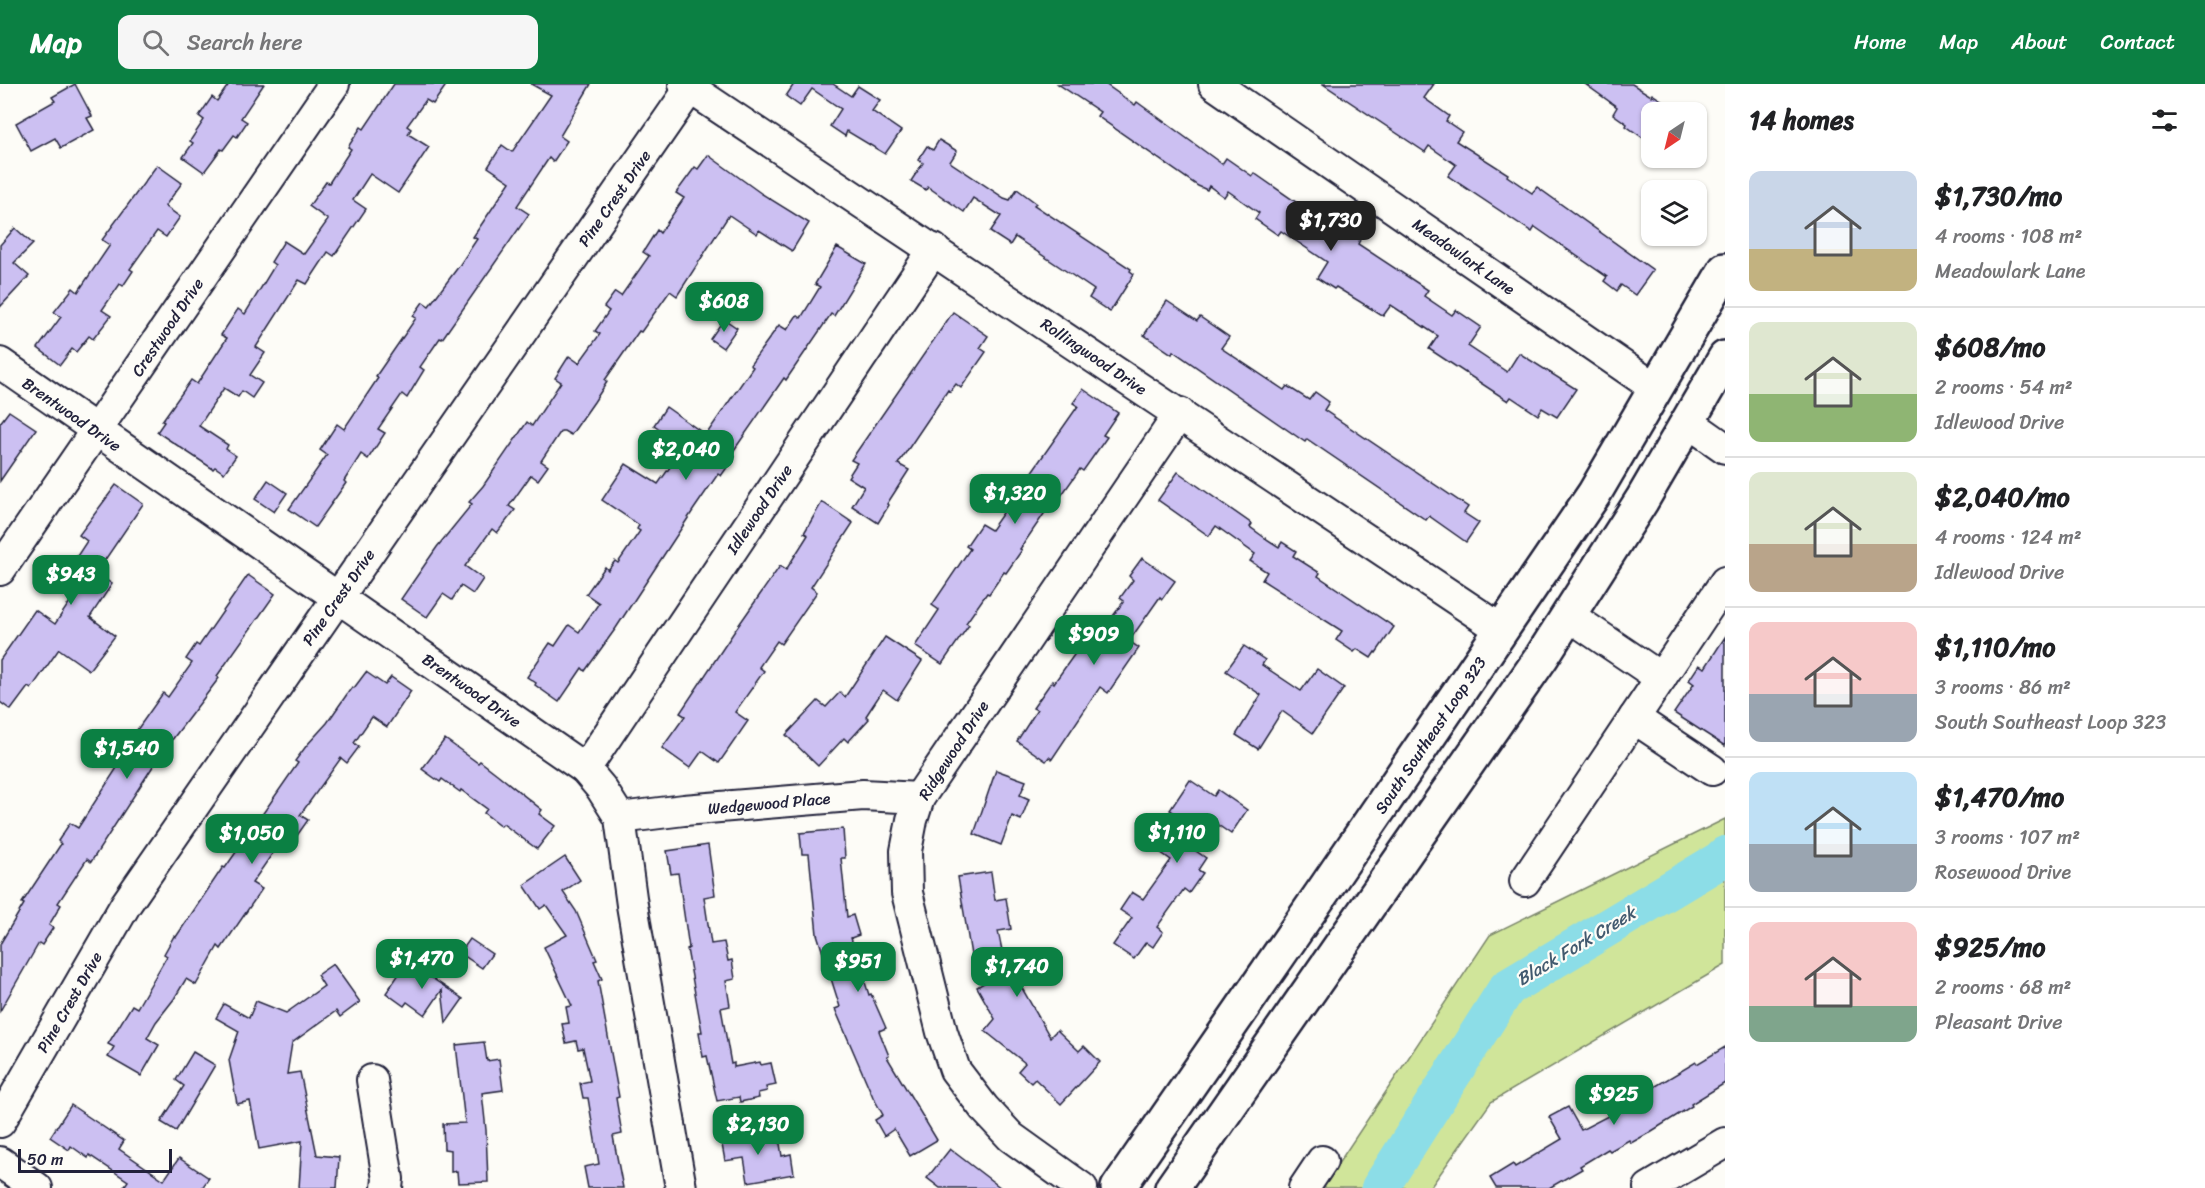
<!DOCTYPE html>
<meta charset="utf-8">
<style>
:root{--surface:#fff;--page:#f6f6f6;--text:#202124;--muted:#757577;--line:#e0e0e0;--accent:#0b8043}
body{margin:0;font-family:Sriracha,sans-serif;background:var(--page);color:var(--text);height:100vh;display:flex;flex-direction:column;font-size:22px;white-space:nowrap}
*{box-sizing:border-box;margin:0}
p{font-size:20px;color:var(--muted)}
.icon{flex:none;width:33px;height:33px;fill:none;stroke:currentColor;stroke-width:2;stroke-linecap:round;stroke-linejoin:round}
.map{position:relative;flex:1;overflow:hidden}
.panel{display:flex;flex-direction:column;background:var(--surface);width:480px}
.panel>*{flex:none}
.needle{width:39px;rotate:215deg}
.buttons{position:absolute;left:1641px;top:18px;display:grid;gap:12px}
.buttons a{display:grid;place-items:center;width:66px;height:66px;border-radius:12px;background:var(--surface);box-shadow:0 2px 4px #0004;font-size:30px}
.scale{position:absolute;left:18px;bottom:15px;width:154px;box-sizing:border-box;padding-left:6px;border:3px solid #22223b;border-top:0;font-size:16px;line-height:21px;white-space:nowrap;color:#22223b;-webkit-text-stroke:4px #fdfcf7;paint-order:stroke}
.price{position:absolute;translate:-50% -51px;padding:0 14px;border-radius:12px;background:var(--accent);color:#fff;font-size:20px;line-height:39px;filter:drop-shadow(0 2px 3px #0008)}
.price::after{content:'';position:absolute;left:50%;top:36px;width:18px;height:14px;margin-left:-9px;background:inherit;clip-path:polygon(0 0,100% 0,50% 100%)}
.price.current{background:#222;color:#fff}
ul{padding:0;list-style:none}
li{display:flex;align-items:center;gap:18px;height:150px;padding:0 24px}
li+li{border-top:2px solid var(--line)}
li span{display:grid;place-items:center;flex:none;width:168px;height:120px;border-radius:12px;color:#555}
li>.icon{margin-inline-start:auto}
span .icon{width:72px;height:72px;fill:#fffc;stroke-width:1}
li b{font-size:26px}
h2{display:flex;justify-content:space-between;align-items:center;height:72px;padding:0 24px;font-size:26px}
header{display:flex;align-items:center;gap:36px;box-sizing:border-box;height:84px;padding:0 30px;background:var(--accent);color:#fff}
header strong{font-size:28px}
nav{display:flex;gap:33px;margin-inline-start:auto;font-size:21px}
.search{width:420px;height:54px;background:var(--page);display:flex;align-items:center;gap:15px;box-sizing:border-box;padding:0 21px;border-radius:12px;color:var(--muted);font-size:22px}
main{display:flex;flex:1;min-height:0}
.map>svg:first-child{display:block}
.green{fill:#d0e59a;stroke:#79846a;stroke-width:1.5}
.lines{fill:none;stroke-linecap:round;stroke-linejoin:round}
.river{stroke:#8cdde7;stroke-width:38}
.building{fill:#ccc0f2;stroke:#22223b;stroke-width:1.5}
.minor-casing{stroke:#22223b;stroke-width:34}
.highway-casing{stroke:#22223b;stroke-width:38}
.minor{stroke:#fdfcf7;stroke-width:30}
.highway{stroke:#fdfcf7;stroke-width:33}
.labels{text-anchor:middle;stroke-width:4.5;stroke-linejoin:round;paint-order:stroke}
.street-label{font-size:16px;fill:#22223b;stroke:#fdfcf7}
.water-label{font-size:18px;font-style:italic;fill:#425a6f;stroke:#fdfcf7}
</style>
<header>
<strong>Map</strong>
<div class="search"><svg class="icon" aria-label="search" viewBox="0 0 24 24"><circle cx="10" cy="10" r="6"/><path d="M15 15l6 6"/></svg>Search here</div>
<nav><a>Home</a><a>Map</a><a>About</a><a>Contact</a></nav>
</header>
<main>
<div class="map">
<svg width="1725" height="1104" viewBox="0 0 1725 1104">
<rect width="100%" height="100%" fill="#fdfcf7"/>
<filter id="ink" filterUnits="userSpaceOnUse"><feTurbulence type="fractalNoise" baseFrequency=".0167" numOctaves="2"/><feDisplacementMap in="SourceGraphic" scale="12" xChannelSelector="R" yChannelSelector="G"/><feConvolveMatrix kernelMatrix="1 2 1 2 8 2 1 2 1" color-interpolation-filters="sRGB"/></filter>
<g filter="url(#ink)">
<polygon class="green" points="1725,735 1725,881 1491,1018 1430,1104 1322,1104 1490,851"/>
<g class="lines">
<polyline class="river" points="1380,1104 1507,904 1720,776 1725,771"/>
</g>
<g class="building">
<polygon points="75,0 92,32 87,34 94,46 61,64 55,54 31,67 16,39 55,17 52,13"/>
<polygon points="229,0 264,0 241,34 247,38 237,53 234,51 223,66 221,65 204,88 183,73 193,59 190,57 204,36 199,32 212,13 217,17"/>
<polygon points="394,0 447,0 433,20 426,16 407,42 411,45 408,50 429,63 398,109 370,90 353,116 366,125 334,172 328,168 307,200 299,196 256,263 265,269 250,291 262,299 252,314 242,307 238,313 224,304 199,342 228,361 226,365 236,372 224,389 215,383 213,385 157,348 164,338 162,337 191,296 197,300 227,254 221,251 238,225 245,230 275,181 271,178 284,157 304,170 328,136 309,122 326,98 329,99 351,65 348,63 361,43 364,45"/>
<polygon points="531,0 591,0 560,52 567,57 553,78 549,74 517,122 529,130 442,255 440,254 420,283 424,286 407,314 402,310 378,345 385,349 368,375 361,370 344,397 346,399 315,443 289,425 327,371 320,366 337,340 344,345 378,294 376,292 416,234 413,232 423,218 429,222 459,182 477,155 473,153 510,98 488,83 502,61 512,68 551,11"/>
<polygon points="794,0 833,0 851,12 858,2 880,16 872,27 901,47 885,70 847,47 845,52 830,42 841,25 812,5 800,22 786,12"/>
<polygon points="1058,0 1105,0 1135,21 1137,18 1222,80 1226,74 1252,92 1254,89 1332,143 1335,139 1360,156 1358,160 1428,206 1424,212 1452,231 1456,226 1481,243 1468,262 1507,288 1519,269 1576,305 1557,333 1542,324 1538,331 1511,313 1508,317 1429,265 1438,252 1391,221 1383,232 1336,203 1334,205 1317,194 1327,178 1281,147 1278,151 1255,135 1259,129 1228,107 1224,113 1209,102 1207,106 1198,102 1097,32 1100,28"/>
<polygon points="1323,0 1434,0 1424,14 1449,32 1446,37 1462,48 1456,57 1508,90 1507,92 1532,109 1537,103 1653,186 1635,211 1621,201 1617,207 1604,197 1607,193 1535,143 1532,148 1448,92 1456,81 1429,62 1425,68"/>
<polygon points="1585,0 1632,0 1651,12 1652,10 1680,28 1652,28 1652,48 1646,56 1626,42 1627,40 1613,30 1617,23"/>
<polygon points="939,56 957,67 950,78 1004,114 1010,116 1017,105 1036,119 1034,121 1131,185 1130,187 1134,190 1110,228 1089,214 1094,206 1066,187 1015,153 1010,161 990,148 1001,132 973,114 964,128 928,103 926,106 911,97 923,79 918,76 927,62 933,66"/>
<polygon points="708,71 762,110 809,139 792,167 759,146 757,150 729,131 677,212 670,207 641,248 639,247 605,296 607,298 594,318 571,351 564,347 561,347 541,377 548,382 538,396 531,391 509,422 515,426 497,449 492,445 465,482 483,495 473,510 461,502 452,516 443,510 427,533 401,515 437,463 472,420 469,418 483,402 527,338 532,342 561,298 555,294 569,272 579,279 600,250 595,247 609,227 604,223 615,208 621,212 649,172 643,168 657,146 660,149 684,114 676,109 695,83 698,85"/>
<polygon points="157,81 182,99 165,122 180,133 166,153 157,147 130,185 133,187 123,202 120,200 102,226 111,232 93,255 89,252 76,268 72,265 60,281 38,264 61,233 54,228 73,204 78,208 110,161 102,156"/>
<polygon points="15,144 33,160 14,179 29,192 0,223 0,161"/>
<polygon points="837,163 866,180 834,232 831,230 786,296 784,294 732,369 735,372 721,392 718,390 694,425 616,544 585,587 582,584 559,618 535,601 536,599 527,593 550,559 555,562 569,541 579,548 599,519 586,510 605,483 608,486 615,477 618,479 640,447 637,445 639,441 602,416 626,380 658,400 685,362 654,341 666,323 706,351 753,283 750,281 779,241 787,246 797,231 801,234 820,203 815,200"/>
<polygon points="1167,217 1197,237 1200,233 1229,253 1221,264 1284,306 1287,302 1309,316 1315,308 1329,318 1324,326 1468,423 1464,429 1479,439 1466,458 1429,432 1426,436 1307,355 1305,358 1173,267 1172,270 1144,251"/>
<polygon points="953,228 988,252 980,264 986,268 961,304 956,300 950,308 948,306 898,380 909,386 887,420 889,421 878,439 852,422 864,403 848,393 857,379 851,376"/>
<polygon points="724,235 737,244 723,264 710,255"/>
<polygon points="1083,305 1118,329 1103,351 1107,353 1083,387 1080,385 1051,426 1048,424 1020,465 1022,466 1006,489 1004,488 989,510 987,509 966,539 969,541 942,580 915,562 939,526 932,521 970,465 966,462 981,440 991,446 1078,322 1073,319"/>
<polygon points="9,327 36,345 0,397 0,339"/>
<polygon points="1178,388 1252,440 1250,443 1265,454 1279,463 1282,458 1296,467 1293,472 1320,489 1318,492 1394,543 1376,569 1375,568 1371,574 1357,565 1354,568 1336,556 1342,547 1262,496 1267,488 1250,477 1255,470 1216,442 1209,452 1158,416"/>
<polygon points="268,396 287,409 274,428 255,415"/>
<polygon points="116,401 143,420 96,489 112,500 90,533 115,552 89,586 59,565 31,605 28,603 11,626 0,618 0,576 35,526 55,540 76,509 60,498 87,457 79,451"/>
<polygon points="822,418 853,439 811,503 817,508 781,560 777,557 759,583 764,587 735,628 748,637 719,679 702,667 690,684 662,664 685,632 680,629 736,545 780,482 786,486 808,451 804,449"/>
<polygon points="1142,474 1175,497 1162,515 1160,513 1129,557 1139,564 1108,609 1100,603 1052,675 1049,673 1046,677 1017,657 1037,626 1033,624 1052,597 1054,599 1081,561 1096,571 1120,537 1113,532 1124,517 1120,514 1133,496 1129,492"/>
<polygon points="248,491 275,510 217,592 219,594 159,673 91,778 87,775 58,819 61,821 49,841 53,844 42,861 39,859 0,927 0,860 24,820 22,819 61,760 58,757 70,739 78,744 135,656 132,653 163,609 168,613 192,579 186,575 196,560 199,562"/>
<polygon points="885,553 922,577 897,616 883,606 866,632 869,635 848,658 844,654 818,682 786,651 818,617 826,623 840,608 845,613"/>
<polygon points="1725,553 1725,662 1674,629 1694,600 1689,596 1699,581 1705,584"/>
<polygon points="1244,562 1265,576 1262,581 1301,607 1317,585 1344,604 1313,649 1282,627 1258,665 1236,651 1261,611 1226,587"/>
<polygon points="366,588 385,601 391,593 411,607 387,643 372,633 354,659 359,663 347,679 341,674 300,731 308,736 296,753 288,747 252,799 262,805 221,865 218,862 196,901 186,895 174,915 156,938 147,954 159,961 141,992 108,973 114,963 108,960 132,921 137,924 167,872 164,870 174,852 176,853 223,783 225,784 298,679 295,677 307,661 327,639 352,603 354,604"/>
<polygon points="445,655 478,679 480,677 497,690 542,726 539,730 555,742 537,765 503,740 501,742 484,729 487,725 461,706 460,708 442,695 440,698 422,685"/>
<polygon points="996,686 1026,697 1020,711 1029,715 1021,736 1012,732 1001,761 974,750"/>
<polygon points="1190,696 1214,712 1218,706 1247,726 1231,750 1215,739 1196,767 1206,774 1198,786 1203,789 1189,809 1184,805 1157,843 1163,848 1153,863 1146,858 1134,875 1113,861 1132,834 1120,826 1132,808 1143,815 1171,776 1160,768 1184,735 1170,726"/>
<polygon points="843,745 845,774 841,774 847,833 853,831 859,851 851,854 869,911 871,910 886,944 879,947 889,972 887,973 937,1056 910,1072 894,1045 884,1052 875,1036 883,1031 873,1013 835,925 840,923 817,850 809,770 802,770 800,749"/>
<polygon points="708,761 715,811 704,813 711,860 724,858 728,877 732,876 735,895 726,897 730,922 721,924 731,980 734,979 734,983 760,978 761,981 771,979 776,1001 766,1003 767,1007 758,1009 759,1014 740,1018 739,1013 717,1017 707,972 703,973 699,948 702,948 687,865 689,864 678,789 671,790 667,767"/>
<polygon points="565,773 580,796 563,808 576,827 597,876 594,877 602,895 598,897 619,1013 616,1014 622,1050 613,1052 623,1104 588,1104 584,1083 599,1080 588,1014 583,1014 580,999 590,997 583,964 578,965 576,957 566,959 562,940 569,939 566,923 572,922 544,863 567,851 546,821 540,825 524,801"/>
<polygon points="991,788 995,816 1006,814 1011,845 998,847 1003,871 1050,953 1057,946 1079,967 1084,962 1100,978 1061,1020 1035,995 1031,999 1018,987 1025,979 985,947 995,935 977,903 989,896 975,870 971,871 958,793"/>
<polygon points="470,855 492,870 482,884 460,869"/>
<polygon points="410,874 428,886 426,890 463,915 446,939 442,906 425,931 407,918 404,922 386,909"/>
<polygon points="333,880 360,918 340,933 336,927 292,959 287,990 300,988 317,1071 339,1073 337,1104 299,1104 302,1057 259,1065 250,1017 237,1020 229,976 239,947 216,934 224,920 249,934 256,917 286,929 324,902 317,891"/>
<polygon points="484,958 487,977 499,975 503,1006 482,1009 486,1046 488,1098 458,1099 457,1087 451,1088 451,1066 444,1065 443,1040 465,1039 456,961"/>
<polygon points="1725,963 1725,999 1691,1020 1692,1022 1647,1050 1631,1059 1629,1056 1610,1067 1608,1065 1580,1082 1582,1085 1549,1104 1496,1104 1490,1094 1513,1080 1515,1083 1562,1055 1549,1033 1568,1023 1581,1046 1610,1031 1603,1018 1630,1003 1636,1014 1696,978 1697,980"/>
<polygon points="193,968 215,981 176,1047 161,1038 184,1002 176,996"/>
<polygon points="71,1021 124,1057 119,1065 164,1096 179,1074 209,1094 202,1104 123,1104 128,1097 89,1071 88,1074 71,1062 69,1066 50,1053"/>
<polygon points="761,1048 762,1058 779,1054 782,1072 791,1070 794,1090 748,1098 744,1074 725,1077 721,1055"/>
<polygon points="950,1065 1001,1104 940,1104 927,1094"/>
</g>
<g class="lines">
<g class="minor-casing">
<g id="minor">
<polyline points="684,0 1502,546"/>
<polyline points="1214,0 1655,304"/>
<polyline points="0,279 585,685 601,704 620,734 632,821 681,1104"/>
<polyline points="1688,338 1725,364"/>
<polyline points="0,486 334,0"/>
<polyline points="1568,531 1661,594"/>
<polyline points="1634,634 1712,686"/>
<polyline points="585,685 934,165"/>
<polyline points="620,734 684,726 863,711 919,714"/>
<polyline points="1525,797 1725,498"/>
<polyline points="372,996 388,1095 387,1104"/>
<polyline points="0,1038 126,820 693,0"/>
<polyline points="0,1078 37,1104"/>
<polyline points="1082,1104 1011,1053 984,1024 955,986 942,948 907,809 906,767 912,736 919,714 1180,329"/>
<polyline points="1304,1104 1322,1077"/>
<polyline points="1649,1104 1725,1059"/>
</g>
</g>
<g class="highway-casing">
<g id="highway">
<polyline points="1118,1104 1326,803 1594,410 1725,186"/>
<polyline points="1172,1104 1541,574 1642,416 1725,274"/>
</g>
</g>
<use href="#minor" class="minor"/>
<use href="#highway" class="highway"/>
</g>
</g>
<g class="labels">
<g class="street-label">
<text transform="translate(614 114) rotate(-55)" y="6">Pine Crest Drive</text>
<text transform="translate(1464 172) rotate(35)" y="6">Meadowlark Lane</text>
<text transform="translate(167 243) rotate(-56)" y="6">Crestwood Drive</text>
<text transform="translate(1094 272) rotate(34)" y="6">Rollingwood Drive</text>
<text transform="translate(72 330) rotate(35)" y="6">Brentwood Drive</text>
<text transform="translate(759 425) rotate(-56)" y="6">Idlewood Drive</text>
<text transform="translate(338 513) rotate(-55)" y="6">Pine Crest Drive</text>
<text transform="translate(472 606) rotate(35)" y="6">Brentwood Drive</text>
<text transform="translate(1430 651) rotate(-56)" y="6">South Southeast Loop 323</text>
<text transform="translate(953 666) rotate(-57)" y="6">Ridgewood Drive</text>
<text transform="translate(769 719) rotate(-5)" y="6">Wedgewood Place</text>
<text transform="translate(69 918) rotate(-60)" y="6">Pine Crest Drive</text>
</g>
<g class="water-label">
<text transform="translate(1576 862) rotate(-31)" y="6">Black Fork Creek</text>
</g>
</g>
</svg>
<div class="buttons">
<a><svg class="needle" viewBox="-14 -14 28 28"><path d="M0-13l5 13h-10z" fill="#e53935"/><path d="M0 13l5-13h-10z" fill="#757577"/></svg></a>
<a><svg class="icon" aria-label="layers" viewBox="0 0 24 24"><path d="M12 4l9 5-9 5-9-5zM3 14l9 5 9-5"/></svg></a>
</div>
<div class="scale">50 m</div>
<b class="price current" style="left:1331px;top:168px">$1,730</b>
<b class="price" style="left:724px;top:249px">$608</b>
<b class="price" style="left:686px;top:397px">$2,040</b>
<b class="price" style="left:1015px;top:441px">$1,320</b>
<b class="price" style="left:71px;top:522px">$943</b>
<b class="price" style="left:1094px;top:582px">$909</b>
<b class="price" style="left:127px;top:696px">$1,540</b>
<b class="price" style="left:1177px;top:780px">$1,110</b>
<b class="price" style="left:252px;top:781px">$1,050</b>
<b class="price" style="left:422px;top:906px">$1,470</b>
<b class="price" style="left:858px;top:909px">$951</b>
<b class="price" style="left:1017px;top:914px">$1,740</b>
<b class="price" style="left:1614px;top:1042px">$925</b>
<b class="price" style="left:758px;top:1072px">$2,130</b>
</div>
<section class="panel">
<h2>14 homes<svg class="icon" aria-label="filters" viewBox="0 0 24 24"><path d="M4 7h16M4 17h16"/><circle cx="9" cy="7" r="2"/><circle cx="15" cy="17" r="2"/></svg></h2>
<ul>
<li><span style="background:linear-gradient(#c9d6e8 65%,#c2b280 0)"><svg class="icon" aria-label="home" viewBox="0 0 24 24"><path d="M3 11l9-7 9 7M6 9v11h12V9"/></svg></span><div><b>$1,730/mo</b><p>4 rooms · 108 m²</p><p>Meadowlark Lane</p></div></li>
<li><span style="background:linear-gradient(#dfe7d0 60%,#8fb573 0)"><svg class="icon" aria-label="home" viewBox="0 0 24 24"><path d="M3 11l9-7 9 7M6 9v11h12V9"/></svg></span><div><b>$608/mo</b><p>2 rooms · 54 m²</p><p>Idlewood Drive</p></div></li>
<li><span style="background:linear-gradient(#dfe7d0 60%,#b9a48a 0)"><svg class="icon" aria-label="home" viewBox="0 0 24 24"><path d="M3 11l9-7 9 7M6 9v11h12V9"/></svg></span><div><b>$2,040/mo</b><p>4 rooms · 124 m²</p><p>Idlewood Drive</p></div></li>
<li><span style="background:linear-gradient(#f6c9c9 60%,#9aa5b1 0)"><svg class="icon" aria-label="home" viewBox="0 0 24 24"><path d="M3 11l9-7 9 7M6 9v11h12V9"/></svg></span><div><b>$1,110/mo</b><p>3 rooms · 86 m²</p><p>South Southeast Loop 323</p></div></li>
<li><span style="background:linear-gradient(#bfe0f5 60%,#9aa5b1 0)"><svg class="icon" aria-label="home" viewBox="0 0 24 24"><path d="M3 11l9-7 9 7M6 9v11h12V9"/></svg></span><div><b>$1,470/mo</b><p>3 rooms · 107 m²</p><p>Rosewood Drive</p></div></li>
<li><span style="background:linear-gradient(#f6c9c9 70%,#7fa58c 0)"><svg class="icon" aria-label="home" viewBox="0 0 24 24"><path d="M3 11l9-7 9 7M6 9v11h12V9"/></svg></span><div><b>$925/mo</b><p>2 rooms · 68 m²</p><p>Pleasant Drive</p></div></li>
</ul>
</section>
</main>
